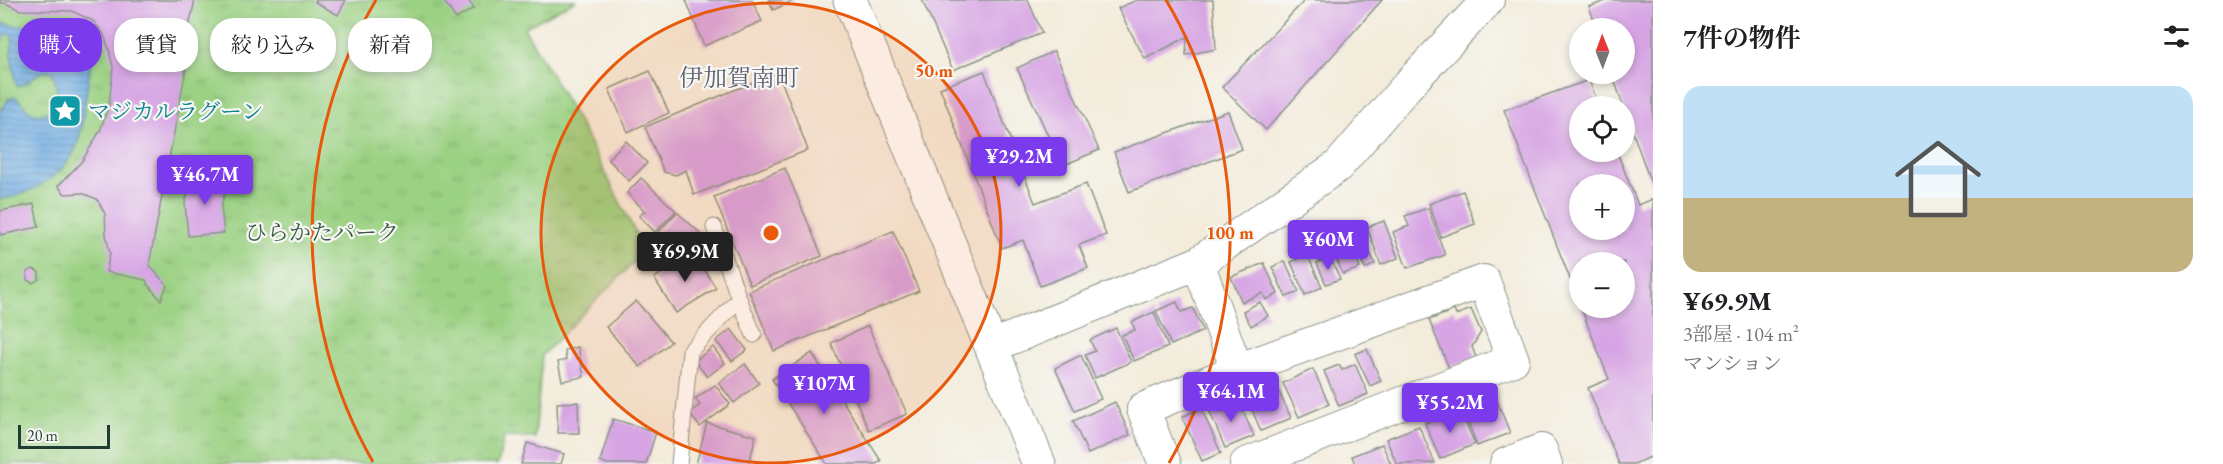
<!DOCTYPE html>
<html lang="ja">
<meta charset="utf-8">
<style>
:root{--surface:#fff;--page:#f2f2f2;--text:#202124;--muted:#757577;--accent:#7c3aed}
body{margin:0;font-family:"EB Garamond","Noto Serif JP",serif;background:var(--page);color:var(--text);height:100vh;display:flex;flex-direction:column;font-size:22px;white-space:nowrap}
*{box-sizing:border-box;margin:0}
p{font-size:20px;color:var(--muted)}
.icon{flex:none;width:33px;height:33px;fill:none;stroke:currentColor;stroke-width:2;stroke-linecap:round;stroke-linejoin:round}
.map{position:relative;flex:1;overflow:hidden}
.drawer{display:flex;flex-direction:column;background:var(--surface);width:570px}
.drawer>*{flex:none}
.hud{position:absolute;left:18px;top:18px;width:570px;height:54px;display:flex;gap:12px}
.needle{width:39px;rotate:359deg}
.fabs{position:absolute;left:1569px;top:18px;display:grid;gap:12px}
.fabs a{display:grid;place-items:center;width:66px;height:66px;border-radius:50%;background:var(--surface);box-shadow:0 3px 9px #0003;font-size:30px}
.scale{position:absolute;left:18px;bottom:15px;width:92px;box-sizing:border-box;padding-left:6px;border:3px solid #1f3d34;border-top:0;font-size:16px;line-height:21px;white-space:nowrap;color:#1f3d34;-webkit-text-stroke:4px #f6f6f2;paint-order:stroke}
.price{position:absolute;translate:-50% -51px;padding:0 14px;border-radius:6px;background:var(--accent);color:#fff;font-size:20px;line-height:39px;filter:drop-shadow(0 2px 3px #0008)}
.price::after{content:'';position:absolute;left:50%;top:36px;width:18px;height:14px;margin-left:-9px;background:inherit;clip-path:polygon(0 0,100% 0,50% 100%)}
.price.current{background:#222;color:#fff}
ul{padding:0;list-style:none}
li{display:grid;align-content:center;gap:12px;height:318px;padding:0 30px}
li span{display:grid;place-items:center;height:186px;border-radius:18px;color:#555}
li>.icon{margin-inline-start:auto}
span .icon{width:108px;height:108px;fill:#fffc;stroke-width:1}
li b{font-size:26px}
h2{display:flex;justify-content:space-between;align-items:center;height:72px;padding:0 30px;font-size:26px}
.chip{padding:0 21px;border-radius:24px;background:var(--surface);box-shadow:0 3px 9px #0003;font-size:21px;line-height:54px}
.chip.current{background:var(--accent);color:#fff}
main{display:flex;flex:1;min-height:0}
.map>svg:first-child{display:block}
.park{fill:url(#park-tufts);stroke:#5d875c;stroke-width:1.5}
.water{fill:url(#water-rules);stroke:#48768c;stroke-width:1.5}
.building{fill:#d7a4e4;fill-rule:evenodd}
.lines{fill:none;stroke-linecap:round;stroke-linejoin:round}
.service-casing{stroke:#899488;stroke-width:17}
.minor-casing{stroke:#899488;stroke-width:34}
.tertiary-casing{stroke:#899488;stroke-width:35}
.service{stroke:#fff;stroke-width:15}
.minor{stroke:#fff;stroke-width:32}
.tertiary{stroke:#fff;stroke-width:33}
.ring{fill:none;stroke:#e8590c;stroke-width:3}
.labels{text-anchor:middle;stroke-width:4.5;stroke-linejoin:round;paint-order:stroke}
.culture-label{font-size:22px;fill:#0d838f;stroke:#f6f6f2;text-anchor:start}
.park-label{font-size:22px;fill:#385b44;stroke:#f6f6f2}
.neighbourhood-label{font-size:24px;fill:#5f6172;stroke:#f6f6f2}
.centre{fill:#e8590c;stroke:#f6f6f2;stroke-width:3}
.ring-label{font-size:18px;text-anchor:middle;font-weight:bold;fill:#e8590c;stroke:#f6f6f2;stroke-width:4.5;stroke-linejoin:round;paint-order:stroke}
</style>
<main>
<div class="map">
<svg width="1653" height="464" viewBox="0 0 1653 464">
<defs>
<pattern id="park-tufts" width="24" height="20" patternUnits="userSpaceOnUse" patternTransform="scale(1.5)"><rect width="24" height="20" fill="#9bd183"/><path d="M3 7l-1-3M5 7V3M7 7l1-3M15 17l-1-3M17 17v-4M19 17l1-3" fill="none" stroke="#85b472"/></pattern>
<pattern id="water-rules" width="6" height="5" patternUnits="userSpaceOnUse" patternTransform="scale(1.5)"><rect width="6" height="5" fill="#72aee4"/><path d="M0 2.5h6" fill="none" stroke="#5d8fba"/></pattern>
</defs>
<rect width="100%" height="100%" fill="#f6f6f2"/>
<filter id="ink" filterUnits="userSpaceOnUse"><feTurbulence type="fractalNoise" baseFrequency=".0167" numOctaves="2"/><feDisplacementMap in="SourceGraphic" scale="12" xChannelSelector="R" yChannelSelector="G"/><feConvolveMatrix kernelMatrix="1 2 1 2 8 2 1 2 1" color-interpolation-filters="sRGB"/></filter>
<filter id="wash" filterUnits="userSpaceOnUse"><feTurbulence type="fractalNoise" baseFrequency=".008" numOctaves="4" result="noise"/><feDisplacementMap in="SourceGraphic" scale="24" xChannelSelector="R" yChannelSelector="G"/><feGaussianBlur stdDeviation="1.35" result="paint"/><feColorMatrix in="noise" values="0 0 0 0 0 0 0 0 0 0 0 0 0 0 0 0 0 1.4 0 .05"/><feComposite in="paint" operator="in"/></filter>
<g filter="url(#wash)">
<rect width="100%" height="100%" fill="#f3ecdb"/>
<polygon class="park" points="0,0 576,0 524,28 581,126 645,251 542,355 535,438 504,437 498,464 0,464"/>
<path class="water" d="M0 22C29 33 57 16 82 41 95 54 89 73 87 89 84 105 83 122 79 138 71 171 32 196 0 199V112L9 99 16 97C22 102 27 111 34 113 60 119 61 87 51 71 37 69 30 85 17 86L16 84 11 53 13 38 9 33 3 37 0 44Z"/>
<g id="blocks">
<g class="building">
<polygon points="0,0 195,0 180,67 186,69 149,265 167,285 161,300 148,285 146,280 106,272 110,253 106,235 105,214 97,199 82,193 65,194 58,186 82,161 100,131 109,105 113,68 109,49 103,33 93,21 72,11 20,10 5,3 0,3"/>
<polygon points="316,0 346,0 338,15 315,2"/>
<polygon points="443,0 468,0 474,8 456,19"/>
<polygon points="686,0 752,0 762,21 704,46"/>
<polygon points="769,0 795,0 773,10"/>
<polygon points="922,0 1028,0 1042,33 953,70"/>
<polygon points="1137,0 1213,0 1216,49 1186,55 1187,37 1145,59 1118,8"/>
<polygon points="1305,0 1382,0 1266,130 1222,87"/>
<polygon points="1608,0 1653,0 1653,189 1612,74 1624,74 1624,28 1597,28 1589,7"/>
<polygon points="1054,51 1099,150 1062,166 1017,68"/>
<polygon points="650,71 669,113 628,132 609,89"/>
<polygon points="984,71 1035,203 1086,184 1106,235 1079,245 1088,268 1040,286 1023,240 1002,248 940,88"/>
<polygon points="778,72 808,150 694,195 686,170 676,175 664,172 645,127"/>
<path d="M1589 80 1599 106H1580V152H1617L1638 205 1653 199V456L1634 464H1619L1588 388 1609 379 1581 308H1624V262H1580L1579 302 1504 110ZM1580 184H1624V230H1580Z"/>
<polygon points="1228,111 1242,149 1129,192 1114,152"/>
<polygon points="626,141 647,163 629,181 608,159"/>
<polygon points="785,168 822,256 750,285 714,197"/>
<polygon points="193,172 227,182 221,207 224,233 188,236 185,203"/>
<polygon points="641,178 676,211 655,232 639,216 645,211 627,193"/>
<polygon points="1463,191 1475,224 1441,237 1429,204"/>
<polygon points="34,204 39,227 0,235 0,211"/>
<polygon points="1428,208 1445,255 1407,268 1393,232 1409,226 1405,216"/>
<polygon points="677,212 700,233 672,262 650,241"/>
<polygon points="1384,221 1398,258 1381,265 1367,227"/>
<polygon points="893,231 919,291 774,351 749,291"/>
<polygon points="1361,232 1375,264 1365,269 1350,236"/>
<polygon points="1346,236 1360,268 1343,274 1330,244"/>
<polygon points="694,253 716,288 676,313 654,278"/>
<polygon points="1307,254 1322,287 1305,295 1291,262"/>
<polygon points="1330,257 1340,279 1326,284 1317,263"/>
<polygon points="1285,261 1299,292 1286,297 1272,267"/>
<polygon points="1264,263 1278,294 1266,300 1263,293 1242,302 1231,277"/>
<polygon points="33,269 39,272 39,279 33,283 27,280 27,272"/>
<polygon points="636,301 671,342 640,367 606,327"/>
<polygon points="1177,302 1181,312 1193,308 1203,331 1171,345 1156,311"/>
<polygon points="1260,302 1268,316 1251,326 1243,311"/>
<polygon points="1471,309 1481,332 1472,347 1476,357 1449,368 1429,320 1454,310 1456,315"/>
<polygon points="1154,312 1168,347 1134,361 1122,335 1135,330 1132,322"/>
<polygon points="868,326 907,414 869,430 831,343"/>
<polygon points="1116,328 1131,362 1095,378 1085,355 1095,351 1090,340"/>
<polygon points="731,329 747,350 732,361 716,341"/>
<polygon points="578,347 584,377 562,381 558,362 566,360 565,350"/>
<polygon points="713,347 725,363 707,377 695,361"/>
<polygon points="1367,349 1381,381 1370,386 1355,354"/>
<polygon points="812,353 881,461 876,464 827,464 772,379"/>
<polygon points="1081,355 1101,399 1075,411 1055,368"/>
<polygon points="745,364 759,383 734,403 719,383"/>
<polygon points="1355,364 1368,394 1339,406 1324,371 1339,365 1342,370"/>
<polygon points="1313,369 1329,404 1299,417 1283,383"/>
<polygon points="1275,383 1291,418 1261,431 1246,396"/>
<polygon points="715,385 730,404 700,427 689,413 700,405 695,399"/>
<polygon points="1493,391 1510,433 1477,446 1461,403"/>
<polygon points="1237,398 1254,436 1225,448 1209,410"/>
<polygon points="578,402 579,433 558,433 557,403"/>
<polygon points="1115,402 1130,435 1088,454 1073,421"/>
<polygon points="1201,408 1221,453 1202,461 1182,417"/>
<polygon points="1459,409 1475,444 1440,459 1425,423"/>
<polygon points="613,419 656,432 646,464 607,464 600,462"/>
<polygon points="707,423 756,436 749,464 696,464"/>
<polygon points="1419,426 1435,463 1397,464 1386,439"/>
<polygon points="527,443 564,454 561,464 521,464"/>
<polygon points="1382,444 1391,464 1355,464 1352,456"/>
</g>
</g>
</g>
<g filter="url(#ink)">
<use href="#blocks" fill-opacity="0" stroke="#899488" stroke-width="1.5"/>
<g class="lines">
<g class="service-casing">
<g id="service">
<polyline points="714,227 739,299 754,335"/>
<polyline points="679,464 690,351 739,299"/>
</g>
</g>
<g class="minor-casing">
<g id="minor">
<polyline points="1198,263 1237,370"/>
<polyline points="992,346 1198,263 1338,166 1407,86 1488,0"/>
<polyline points="1165,464 1143,409 1237,370 1484,281 1513,360 1246,464"/>
<polyline points="1506,464 1541,450 1546,464"/>
</g>
</g>
<g class="tertiary-casing">
<polyline id="tertiary" points="850,0 1039,464"/>
</g>
<use href="#service" class="service"/>
<use href="#minor" class="minor"/>
<use href="#tertiary" class="tertiary"/>
</g>
</g>
<circle cx="771" cy="233" r="230" fill="#e8590c" fill-opacity=".12"/>
<g class="ring">
<circle cx="771" cy="233" r="230"/>
<path d="M373 462A459 459 0 0 1 376 0M1166 0A459 459 0 0 1 1169 463"/>
</g>
<defs>
<g id="sight-square" transform="scale(1.725)"><rect x="-9" y="-9" width="18" height="18" rx="4" fill="#0f9aa8" stroke="#f6f6f2"/><path d="M0-6L1.8-2.2L6-1.7L2.9 1.2L3.7 5.4L0 3.3L-3.7 5.4L-2.9 1.2L-6-1.7L-1.8-2.2Z" fill="#fff"/></g>
</defs>
<g fill-rule="evenodd">
<use href="#sight-square" x="65" y="111"/>
</g>
<g class="labels">
<g class="culture-label">
<text x="88" y="119">マジカルラグーン</text>
</g>
<g class="park-label">
<text x="322" y="240">ひらかたパーク</text>
</g>
<g class="neighbourhood-label">
<text x="739" y="86">伊加賀南町</text>
</g>
</g>
<circle cx="771" cy="233" r="9" class="centre"/>
<g class="ring-label">
<text x="934" y="77">50 m</text>
<text x="1230" y="239">100 m</text>
</g>
</svg>
<div class="fabs">
<a><svg class="needle" viewBox="-14 -14 28 28"><path d="M0-13l5 13h-10z" fill="#e53935"/><path d="M0 13l5-13h-10z" fill="#757577"/></svg></a>
<a><svg class="icon" aria-label="locate" viewBox="0 0 24 24"><circle cx="12" cy="12" r="6"/><path d="M12 2v4M12 18v4M2 12h4M18 12h4"/></svg></a>
<a>+</a>
<a>−</a>
</div>
<div class="scale">20 m</div>
<b class="price" style="left:1019px;top:188px">¥29.2M</b>
<b class="price" style="left:205px;top:206px">¥46.7M</b>
<b class="price" style="left:1328px;top:271px">¥60M</b>
<b class="price current" style="left:685px;top:283px">¥69.9M</b>
<b class="price" style="left:824px;top:415px">¥107M</b>
<b class="price" style="left:1231px;top:423px">¥64.1M</b>
<b class="price" style="left:1450px;top:434px">¥55.2M</b>
<div class="hud">
<a class="chip current">購入</a>
<a class="chip">賃貸</a>
<a class="chip">絞り込み</a>
<a class="chip">新着</a>
</div>
</div>
<section class="drawer">
<h2>7件の物件<svg class="icon" aria-label="filters" viewBox="0 0 24 24"><path d="M4 7h16M4 17h16"/><circle cx="9" cy="7" r="2"/><circle cx="15" cy="17" r="2"/></svg></h2>
<ul>
<li><span style="background:linear-gradient(#bfe0f5 60%,#c2b280 0)"><svg class="icon" aria-label="home" viewBox="0 0 24 24"><path d="M3 11l9-7 9 7M6 9v11h12V9"/></svg></span><div><b>¥69.9M</b><p>3部屋 · 104 m²</p><p>マンション</p></div></li>
</ul>
</section>
</main>
